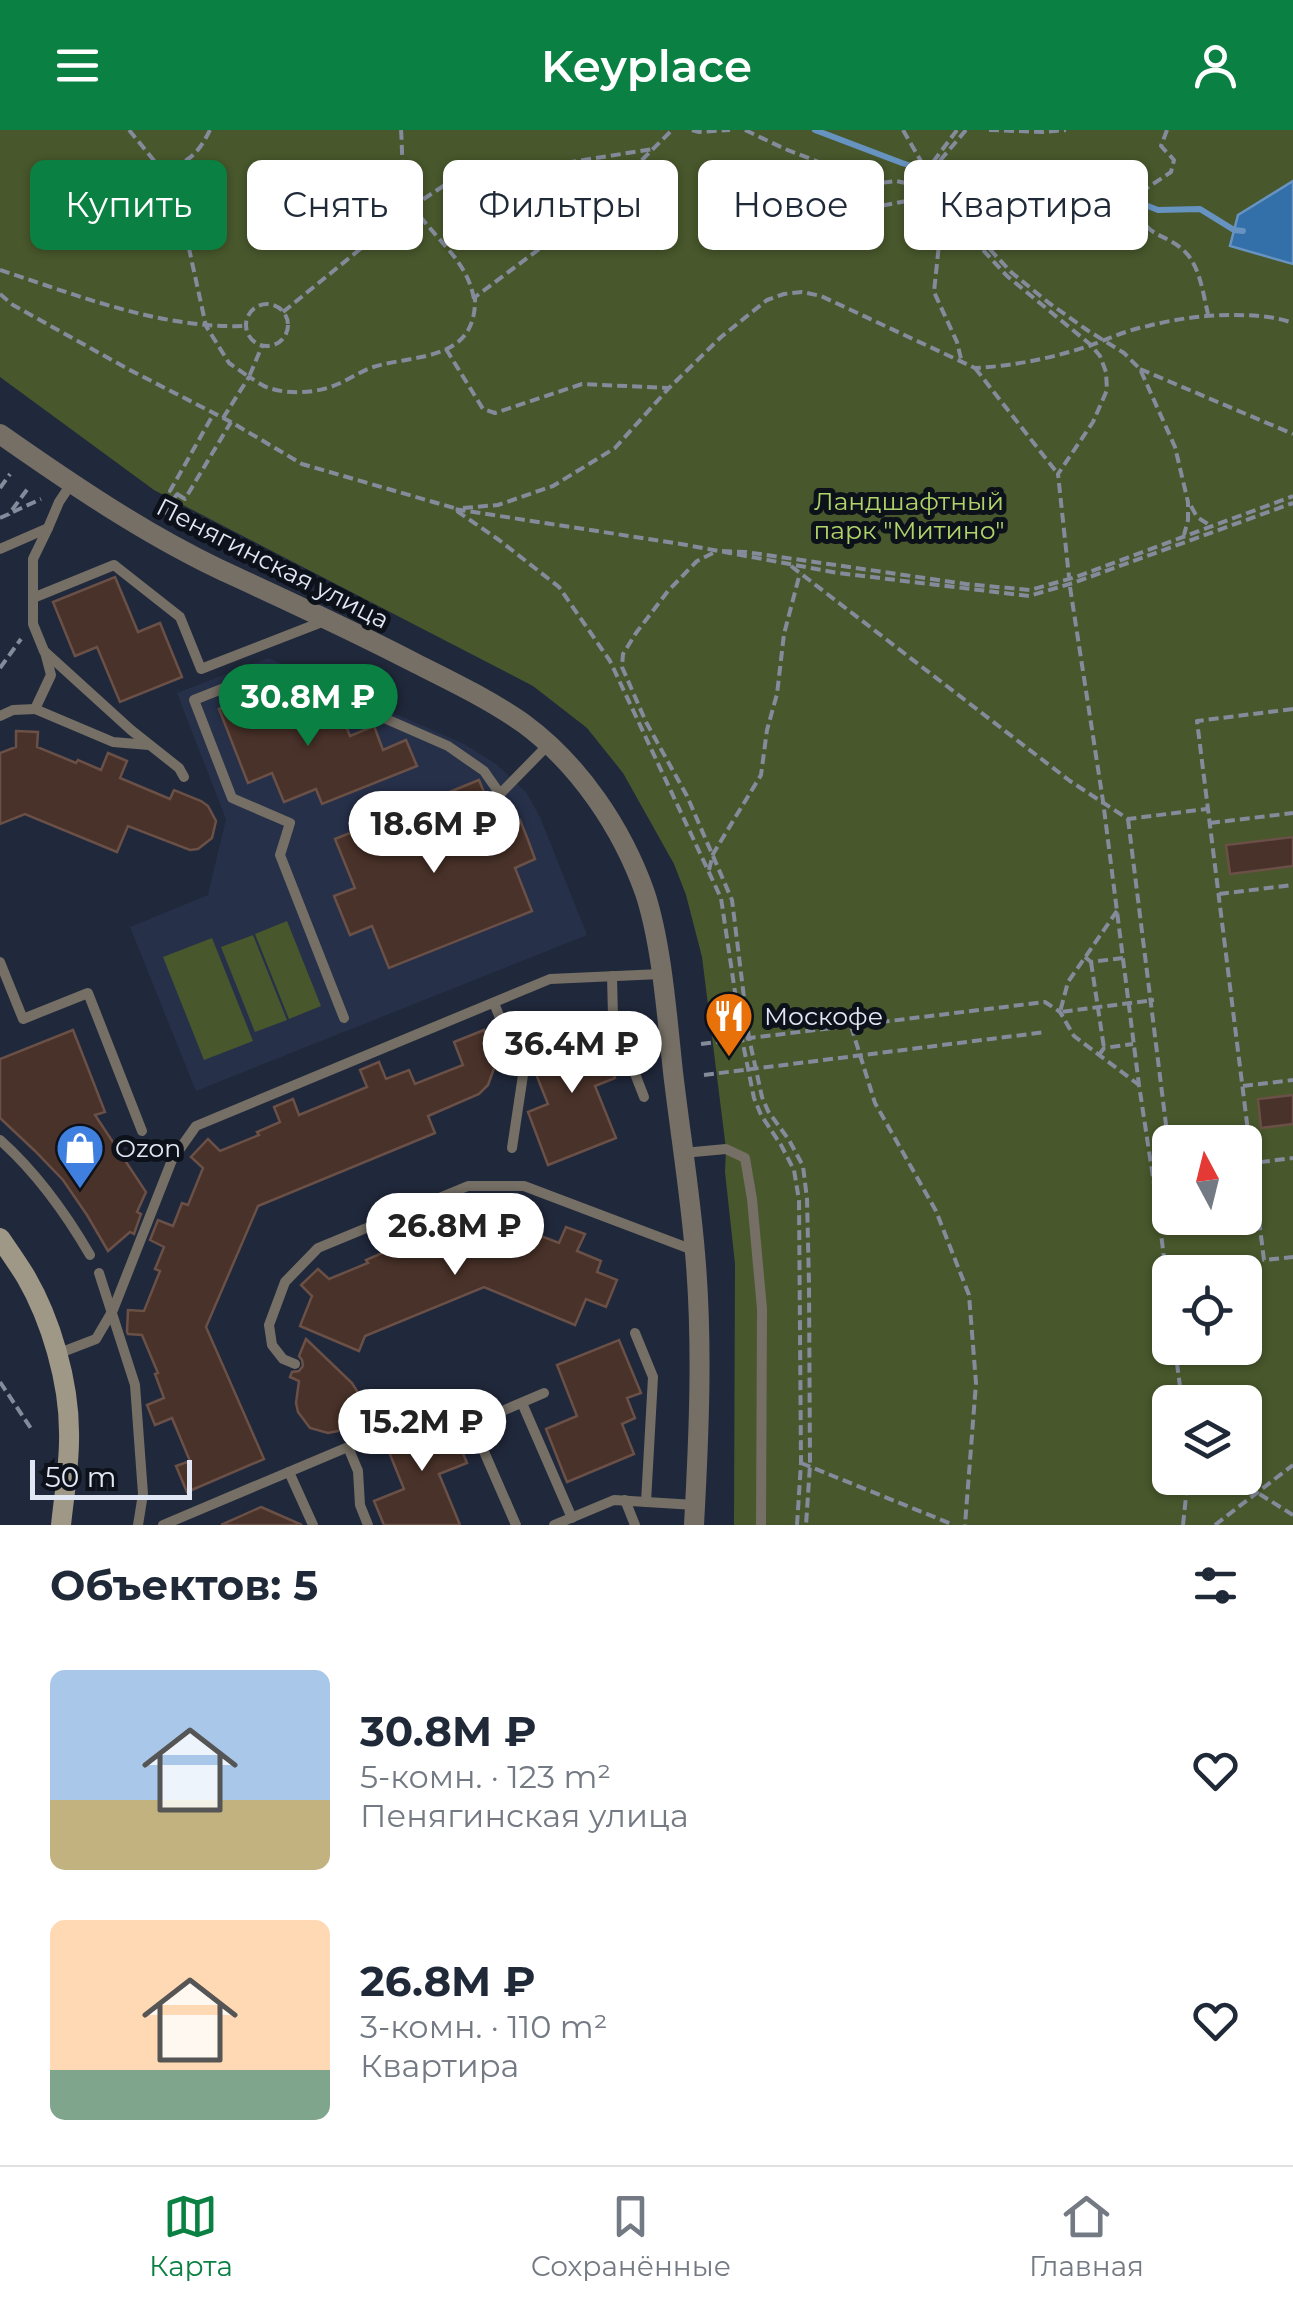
<!DOCTYPE html>
<html lang="ru">
<meta charset="utf-8">
<style>
:root{--surface:#fff;--page:#f6f6f7;--text:#1f2937;--muted:#747a83;--line:#e0e1e3;--accent:#0b8043}
body{margin:0;font-family:Montserrat,sans-serif;background:var(--page);color:var(--text);height:100vh;display:flex;flex-direction:column;font-size:38px;white-space:nowrap}
*{box-sizing:border-box;margin:0}
p{font-size:32px;color:var(--muted)}
.icon{flex:none;width:55px;height:55px;fill:none;stroke:currentColor;stroke-width:2;stroke-linecap:round;stroke-linejoin:round}
.map{position:relative;height:1395px;overflow:hidden}
.side{display:flex;flex-direction:column;background:var(--surface);flex:1}
.side>*{flex:none}
.banner{position:absolute;left:30px;top:30px;width:1235px;height:90px;display:flex;gap:20px}
.needle{width:65px;rotate:353deg}
.tools{position:absolute;left:1152px;top:995px;display:grid;gap:20px}
.tools a{display:grid;place-items:center;width:110px;height:110px;border-radius:15px;background:var(--surface);box-shadow:0 2px 8px #0004;font-size:50px}
.scale{position:absolute;left:30px;bottom:25px;width:162px;box-sizing:border-box;padding-left:10px;border:5px solid #e1e7f4;border-top:0;font-size:28px;line-height:35px;white-space:nowrap;color:#e1e7f4;-webkit-text-stroke:8px #0d111a;paint-order:stroke}
.price{position:absolute;translate:-50% -85px;padding:0 22px;border-radius:35px;background:#fff;color:#222;font-size:32px;line-height:65px;filter:drop-shadow(0 2px 5px #0008)}
.price::after{content:'';position:absolute;left:50%;top:60px;width:30px;height:22px;margin-left:-15px;background:inherit;clip-path:polygon(0 0,100% 0,50% 100%)}
.price.active{background:var(--accent);color:#fff}
ul{padding:0;list-style:none}
li{display:flex;align-items:center;gap:30px;height:250px;padding:0 50px}
li span{display:grid;place-items:center;flex:none;width:280px;height:200px;border-radius:15px;color:#555}
li>.icon{margin-inline-start:auto}
span .icon{width:120px;height:120px;fill:#fffc;stroke-width:1}
li b{font-size:42px}
h2{display:flex;justify-content:space-between;align-items:center;height:120px;padding:0 50px;font-size:42px}
.tag{padding:0 35px;border-radius:15px;background:var(--surface);box-shadow:0 2px 8px #0004;font-size:35px;line-height:90px}
.tag.active{background:var(--accent);color:#fff}
header{display:flex;justify-content:space-between;align-items:center;height:130px;padding:0 50px;background:var(--accent);color:#fff;font-size:45px;font-weight:600}
.dock{display:flex;justify-content:space-around;align-items:center;height:140px;border-top:2px solid var(--line);background:var(--surface);font-size:28px;color:var(--muted)}
.dock a{display:grid;justify-items:center;gap:5px}
.dock .active{color:var(--accent)}
.map>svg:first-child{display:block}
.built{fill:#263049}
.green{fill:#48572c;fill-rule:evenodd}
.water{fill:#336fa9;stroke:#6793c0;stroke-width:2.5}
.lines{fill:none;stroke-linecap:round;stroke-linejoin:round}
.stream{stroke:#6793c0;stroke-width:6}
.building{fill:#493229;stroke:#6a5046;stroke-width:2.5}
.path{stroke:#848b9b;stroke-width:4;stroke-dasharray:10 5;stroke-linecap:butt}
.lane{stroke:#756f65;stroke-width:10}
.street{stroke:#756f65;stroke-width:20}
.secondary{stroke:#a09887;stroke-width:20}
.labels{text-anchor:middle;stroke-width:10;stroke-linejoin:round;paint-order:stroke}
.park-label{font-size:25px;fill:#b0d46a;stroke:#0d111a}
.street-label{font-size:25px;fill:#e1e7f4;stroke:#0d111a}
.poi-label{font-size:25px;fill:#e1e7f4;stroke:#0d111a;text-anchor:start}
</style>
<header><svg class="icon" aria-label="menu" viewBox="0 0 24 24"><path d="M4 6h16M4 12h16M4 18h16"/></svg>Keyplace<svg class="icon" aria-label="person" viewBox="0 0 24 24"><circle cx="12" cy="8" r="4"/><path d="M4 21q1-7 8-7t8 7"/></svg></header>
<div class="map">
<svg width="1293" height="1395" viewBox="0 0 1293 1395">
<rect width="100%" height="100%" fill="#20283b"/>
<polygon class="built" points="268,528 464,614 496,634 526,662 540,687 587,805 196,961 130,797 208,765 226,689 177,563"/>
<g class="green">
<path d="M0 0H1293V1395H734L735 1134 725 1042 726 1019 702 827 686 765 674 734 623 643 587 598 533 556 154 360 0 247ZM1170 1012H1245V1088H1170ZM1170 1142H1245V1218H1170ZM1170 1272H1245V1348H1170Z"/>
<polygon points="287,791 321,876 289,889 255,804"/>
<polygon points="253,805 287,890 255,902 221,817"/>
<polygon points="212,808 253,911 204,930 163,827"/>
</g>
<polygon class="water" points="1293,51 1293,134 1230,116 1238,85"/>
<g class="lines">
<polyline class="stream" points="815,0 902,33 924,40 950,43 975,66 1007,83 1045,75 1090,78 1125,67 1158,80 1200,79 1234,100 1243,101"/>
</g>
<g class="building">
<polygon points="115,447 138,502 160,493 182,547 120,572 97,517 75,526 53,472"/>
<polygon points="276,557 284,578 308,568 318,592 341,583 350,606 374,596 383,620 406,610 417,636 322,674 316,659 284,672 272,643 248,653 219,579"/>
<polygon points="16,601 38,602 37,617 76,633 78,630 101,640 108,623 127,631 120,648 170,669 174,660 201,671 208,676 216,691 212,708 198,719 190,720 128,696 117,722 25,684 0,694 0,623 16,617"/>
<polygon points="479,650 499,699 520,690 528,710 535,729 515,738 532,781 389,838 372,796 350,805 334,766 355,758 335,709 390,687 393,695 429,681 425,672"/>
<polygon points="1293,707 1293,736 1230,744 1226,715"/>
<polygon points="595,897 615,948 595,956 616,1008 548,1035 528,982 548,974 528,924"/>
<polygon points="73,900 105,982 95,985 146,1062 137,1082 141,1084 134,1104 130,1102 108,1121 87,1085 63,1050 34,1020 0,988 0,929"/>
<polygon points="484,900 496,933 488,955 479,964 428,986 435,1003 258,1076 206,1197 264,1329 187,1362 176,1336 190,1331 172,1288 155,1295 147,1275 164,1268 155,1244 158,1243 142,1205 128,1204 127,1202 128,1180 144,1181 160,1141 155,1139 164,1117 150,1110 158,1090 173,1096 182,1073 188,1075 203,1038 191,1027 208,1009 220,1021 259,1005 257,1002 280,992 274,977 293,969 299,985 367,957 360,940 379,932 386,949 409,940 415,954 463,935 454,912"/>
<polygon points="1293,965 1293,994 1261,998 1258,969"/>
<polygon points="473,1075 498,1076 498,1091 535,1106 536,1104 559,1113 566,1097 585,1104 577,1121 601,1131 597,1142 617,1150 606,1177 586,1169 575,1195 484,1157 365,1206 359,1221 300,1196 312,1166 301,1155 318,1139 329,1149 368,1133 366,1130 389,1120 383,1105 402,1097 409,1112 432,1103 434,1106 473,1091"/>
<polygon points="306,1209 352,1253 357,1261 359,1271 353,1289 338,1301 328,1303 310,1298 298,1282 296,1273 299,1251 290,1247 292,1242 299,1241 303,1236 302,1230 299,1226"/>
<polygon points="619,1210 641,1263 627,1268 635,1288 622,1294 634,1324 567,1352 546,1299 577,1286 557,1235"/>
<polygon points="446,1281 467,1333 439,1344 460,1395 384,1395 374,1371 404,1359 383,1307"/>
<polygon points="261,1377 302,1395 221,1395"/>
</g>
<g class="lines">
<g class="path">
<polyline points="129,0 161,39"/>
<path d="M210 0C204 12 197 24 185 31 161 45 138 38 137 74 151 91 175 96 188 114L206 196 229 233 249 247 262 216"/>
<path d="M401 0C403 24 400 56 414 77 434 109 467 129 474 169"/>
<polyline points="692,0 699,2 730,0"/>
<polyline points="745,0 785,19 850,44 865,55 896,51 915,55 927,55"/>
<polyline points="903,0 929,45"/>
<polyline points="957,0 933,32 927,55 933,66 1007,146 1091,215 1100,226 1106,242 1107,260 1093,292 1058,344 1069,447"/>
<polyline points="966,0 938,33 935,53 943,69 1011,142 1049,173 1087,200 1124,223 1140,239 1175,317 1188,372 1188,390 1184,405"/>
<polyline points="989,0 1043,2 1066,0"/>
<path d="M1167 0 1161 16 1174 30 1171 42 1141 62C1135 112 1165 98 1188 125 1201 142 1203 164 1208 184"/>
<polyline points="865,55 869,69 880,76 933,66 939,114 934,162 957,212 962,233"/>
<path d="M0 140C80 166 161 199 246 196"/>
<polyline points="0,164 13,175 128,239 231,292 302,334 454,378"/>
<circle cx="267" cy="195" r="21"/>
<polyline points="283,182 413,76 451,51 653,19"/>
<polyline points="446,219 483,279 495,283 582,254 668,258"/>
<polyline points="975,238 1058,344"/>
<polyline points="1140,239 1293,304"/>
<path d="M223 288 249 247C255 250 262 256 269 258 290 265 318 263 338 254 350 249 361 241 373 237 416 224 477 232 475 167L554 108 607 81 631 41 672 0"/>
<polyline points="0,358 10,344"/>
<polyline points="177,364 185,369 231,292"/>
<polyline points="1191,376 1197,387 1208,394"/>
<path d="M463 378 498 375 553 356 615 318 669 258 721 207 767 170 784 164 802 162 821 166 975 238C1014 236 1052 228 1089 216 1108 209 1127 200 1148 196 1175 189 1204 185 1232 185 1253 185 1274 186 1293 193"/>
<polyline points="13,382 41,369"/>
<polyline points="164,384 177,364 170,361 214,283"/>
<polyline points="0,388 9,384 29,357"/>
<polyline points="722,421 746,422 966,454 1030,460 1076,447 1293,366"/>
<polyline points="713,423 697,431 668,461 636,503 623,524 622,537 646,592 687,666 732,770 749,908 762,967 768,981 789,1010 803,1036 807,1069 809,1154 810,1335 806,1395"/>
<polyline points="791,436 1070,651 1128,689 1206,679"/>
<polyline points="1070,457 1103,671 1139,955 1159,1087"/>
<polyline points="0,538 21,509"/>
<polyline points="1293,579 1197,591 1264,1130 1293,1127"/>
<polyline points="1128,689 1170,1027"/>
<polyline points="1210,693 1293,683"/>
<polyline points="709,740 713,724 761,645 767,600 777,564 784,504 800,443"/>
<polyline points="1219,764 1293,755"/>
<polyline points="1117,781 1068,852 1060,882 1154,870"/>
<polyline points="1085,827 1091,832 1123,828"/>
<polyline points="1091,832 1104,918"/>
<polyline points="851,896 875,973 936,1081 969,1165 976,1253 965,1395"/>
<polyline points="701,914 1045,872 1060,882 1074,906 1139,955"/>
<polyline points="1099,925 1104,918 1133,914"/>
<polyline points="704,945 1046,902"/>
<polyline points="1243,956 1293,950"/>
<polyline points="1245,1034 1293,1028"/>
<polyline points="1170,1050 1159,1087 1170,1177"/>
<polyline points="1175,1218 1182,1272"/>
<polyline points="0,1252 32,1300"/>
<polyline points="801,1333 954,1395"/>
<polyline points="1234,1348 1293,1385"/>
<polyline points="797,1395 801,1333 799,1070 794,1040 781,1015 761,985 754,968 742,909 721,768 610,531 559,457 499,410 454,379 681,414 838,443 1029,466 1073,453 1293,373"/>
<polyline points="1183,1395 1188,1348"/>
<polyline points="1215,1395 1293,1335"/>
</g>
<g class="lane">
<polyline points="48,398 33,429 33,494 44,521 131,600 179,638 184,647"/>
<polyline points="0,419 48,398 59,372 71,354"/>
<polyline points="33,468 114,435 180,487 201,539 327,490"/>
<polyline points="45,522 51,545 35,579 113,612 149,615"/>
<polyline points="0,586 13,580 35,579"/>
<polyline points="0,832 23,889 88,863 142,1001"/>
<polyline points="612,846 613,887 644,967"/>
<polyline points="494,873 523,945 512,1018"/>
<polyline points="344,888 280,725 290,693 232,668 194,570 272,539 448,616 484,641 500,664 548,615"/>
<path d="M0 1010C37 1043 65 1082 90 1125"/>
<polyline points="683,1023 726,1019 745,1028 752,1069 762,1179 761,1395"/>
<polyline points="99,1143 135,1255 143,1364 138,1395"/>
<polyline points="635,1203 653,1247 646,1372"/>
<polyline points="57,1224 96,1209 113,1180 172,1030 196,996 550,849 661,844"/>
<polyline points="295,1234 283,1229 272,1215 269,1195 285,1152 318,1118 468,1056 524,1056 693,1120"/>
<polyline points="522,1273 572,1388"/>
<polyline points="289,1342 313,1395"/>
<polyline points="625,1370 635,1395"/>
<polyline points="163,1395 348,1317 358,1341 360,1375 368,1395"/>
<polyline points="516,1395 472,1294 544,1263"/>
<polyline points="554,1395 614,1370 695,1375"/>
</g>
<path class="street" d="M0 304C70 353 142 402 219 439 286 470 352 500 417 534 453 552 490 570 523 593 579 634 622 698 645 763 662 815 667 887 673 942 680 1002 690 1062 695 1123 703 1212 699 1305 694 1395"/>
<path class="secondary" d="M0 1108C9 1121 18 1134 26 1147 51 1190 69 1252 69 1302 70 1333 64 1365 61 1395"/>
</g>
<defs>
<g id="restaurant-pin" transform="scale(2.5)"><path d="M0 17L-7.5 6A9.5 9.5 0 1 1 7.5 6Z" fill="#e8710a" stroke="#0d111a"/><path d="M-5-6h1v4h1v-4h1v4h1v-4h1v5L-1.5 .5V6h-2V.5L-5-1ZM5-6V6H3V1.5H1.5Q1.5-4 5-6Z" fill="#fff"/></g>
<g id="shop-pin" transform="scale(2.5)"><path d="M0 17L-7.5 6A9.5 9.5 0 1 1 7.5 6Z" fill="#3f7fe0" stroke="#0d111a"/><path d="M-5-2.5h2.3a2.7 3.5 0 0 1 5.4 0H5L5.5 6h-11ZM-1.5-2.5h3a1.5 2.3 0 0 0-3 0Z" fill="#fff"/></g>
</defs>
<g fill-rule="evenodd">
<use href="#restaurant-pin" x="729" y="886"/>
<use href="#shop-pin" x="80" y="1018"/>
</g>
<g class="labels">
<g class="park-label">
<text x="909" y="380">Ландшафтный<tspan x="909" dy="29">парк "Митино"</tspan></text>
</g>
<g class="street-label">
<text transform="translate(273 433) rotate(27)" y="9">Пенягинская улица</text>
</g>
<g class="poi-label">
<text x="764" y="895">Москофе</text>
<text x="115" y="1027">Ozon</text>
</g>
</g>
</svg>
<div class="tools">
<a><svg class="needle" viewBox="-14 -14 28 28"><path d="M0-13l5 13h-10z" fill="#e53935"/><path d="M0 13l5-13h-10z" fill="#747a83"/></svg></a>
<a><svg class="icon" aria-label="locate" viewBox="0 0 24 24"><circle cx="12" cy="12" r="6"/><path d="M12 2v4M12 18v4M2 12h4M18 12h4"/></svg></a>
<a><svg class="icon" aria-label="layers" viewBox="0 0 24 24"><path d="M12 4l9 5-9 5-9-5zM3 14l9 5 9-5"/></svg></a>
</div>
<div class="scale">50 m</div>
<b class="price active" style="left:308px;top:619px">30.8M ₽</b>
<b class="price" style="left:434px;top:746px">18.6M ₽</b>
<b class="price" style="left:572px;top:966px">36.4M ₽</b>
<b class="price" style="left:455px;top:1148px">26.8M ₽</b>
<b class="price" style="left:422px;top:1344px">15.2M ₽</b>
<div class="banner">
<a class="tag active">Купить</a>
<a class="tag">Снять</a>
<a class="tag">Фильтры</a>
<a class="tag">Новое</a>
<a class="tag">Квартира</a>
</div>
</div>
<section class="side">
<h2>Объектов: 5<svg class="icon" aria-label="filters" viewBox="0 0 24 24"><path d="M4 7h16M4 17h16"/><circle cx="9" cy="7" r="2"/><circle cx="15" cy="17" r="2"/></svg></h2>
<ul>
<li><span style="background:linear-gradient(#a9c7e8 65%,#c2b280 0)"><svg class="icon" aria-label="home" viewBox="0 0 24 24"><path d="M3 11l9-7 9 7M6 9v11h12V9"/></svg></span><div><b>30.8M ₽</b><p>5-комн. · 123 m²</p><p>Пенягинская улица</p></div><svg class="icon" aria-label="heart" viewBox="0 0 24 24"><path d="M12 20l-8-8c-3-5 5-10 8-4 3-6 11-1 8 4z"/></svg></li>
<li><span style="background:linear-gradient(#ffd9b3 75%,#7fa58c 0)"><svg class="icon" aria-label="home" viewBox="0 0 24 24"><path d="M3 11l9-7 9 7M6 9v11h12V9"/></svg></span><div><b>26.8M ₽</b><p>3-комн. · 110 m²</p><p>Квартира</p></div><svg class="icon" aria-label="heart" viewBox="0 0 24 24"><path d="M12 20l-8-8c-3-5 5-10 8-4 3-6 11-1 8 4z"/></svg></li>
</ul>
</section>
<nav class="dock">
<a class="active"><svg class="icon" aria-label="map" viewBox="0 0 24 24"><path d="M3 6l6-2 6 2 6-2v14l-6 2-6-2-6 2zM9 4v14M15 6v14"/></svg>Карта</a>
<a><svg class="icon" aria-label="saved" viewBox="0 0 24 24"><path d="M7 4h10v16l-5-4-5 4z"/></svg>Сохранённые</a>
<a><svg class="icon" aria-label="home" viewBox="0 0 24 24"><path d="M3 11l9-7 9 7M6 9v11h12V9"/></svg>Главная</a>
</nav>
